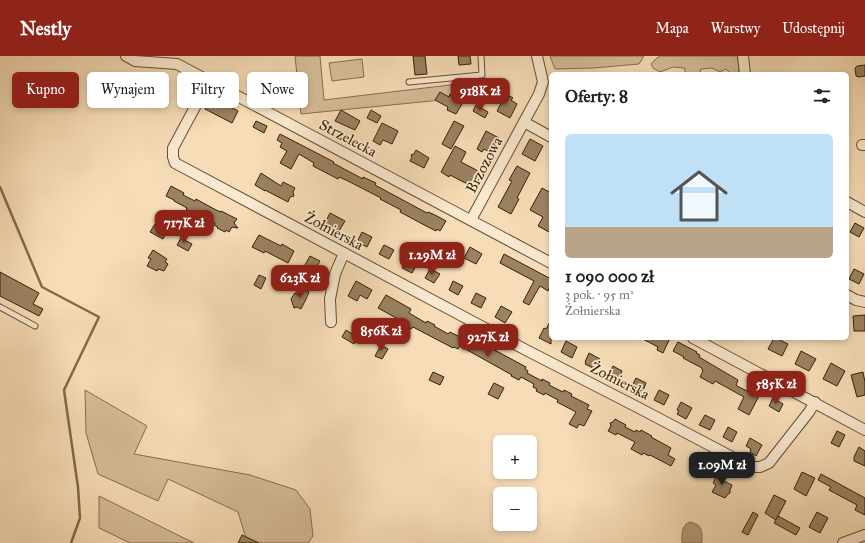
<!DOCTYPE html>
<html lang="pl">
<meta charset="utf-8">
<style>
:root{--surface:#fff;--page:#f6f6f6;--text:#222;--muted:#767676;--line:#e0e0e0;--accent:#8f2418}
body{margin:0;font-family:"IM FELL Great Primer",serif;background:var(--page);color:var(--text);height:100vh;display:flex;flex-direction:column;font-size:15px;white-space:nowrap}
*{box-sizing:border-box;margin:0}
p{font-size:13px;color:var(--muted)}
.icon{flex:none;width:22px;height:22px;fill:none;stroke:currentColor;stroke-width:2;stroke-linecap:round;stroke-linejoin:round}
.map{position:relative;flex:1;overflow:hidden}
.drawer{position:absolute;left:549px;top:16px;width:300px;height:268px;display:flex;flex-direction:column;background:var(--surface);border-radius:6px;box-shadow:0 2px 6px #0003}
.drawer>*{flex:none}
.guide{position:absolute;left:12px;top:16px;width:380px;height:36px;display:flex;gap:8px}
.tools{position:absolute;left:493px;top:379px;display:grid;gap:8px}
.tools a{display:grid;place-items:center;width:44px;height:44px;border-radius:6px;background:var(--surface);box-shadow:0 2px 6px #0003;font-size:20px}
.price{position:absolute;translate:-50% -34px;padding:0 9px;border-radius:8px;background:var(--accent);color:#fff;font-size:13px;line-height:26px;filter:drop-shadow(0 1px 2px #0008)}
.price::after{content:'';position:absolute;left:50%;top:24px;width:12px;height:9px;margin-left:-6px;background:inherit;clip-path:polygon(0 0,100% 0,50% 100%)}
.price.active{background:#222;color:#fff}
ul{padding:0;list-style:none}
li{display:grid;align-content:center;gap:8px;height:212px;padding:0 16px}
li+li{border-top:1px solid var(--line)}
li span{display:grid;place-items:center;height:124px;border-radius:6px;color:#555}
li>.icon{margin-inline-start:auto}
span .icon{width:72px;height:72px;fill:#fffc;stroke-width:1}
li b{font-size:17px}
h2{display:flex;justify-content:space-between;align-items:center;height:48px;padding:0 16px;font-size:17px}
.pill{padding:0 14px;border-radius:6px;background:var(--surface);box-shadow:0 2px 6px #0003;font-size:14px;line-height:36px}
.pill.active{background:var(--accent);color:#fff}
header{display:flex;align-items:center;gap:24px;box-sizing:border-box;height:56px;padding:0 20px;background:var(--accent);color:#fff}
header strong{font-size:19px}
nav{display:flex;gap:22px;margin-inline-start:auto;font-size:14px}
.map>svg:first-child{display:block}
.green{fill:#d6bd99;stroke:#866e4f}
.water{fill:#b59c7a;stroke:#826a4b}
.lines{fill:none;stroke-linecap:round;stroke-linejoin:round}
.stream{stroke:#826a4b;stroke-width:2.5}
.building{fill:#9a8262;stroke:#361f05}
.service-casing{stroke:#664e32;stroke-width:7}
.minor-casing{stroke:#664e32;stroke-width:12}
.service{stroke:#fae9d0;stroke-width:5}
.minor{stroke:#fae9d0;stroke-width:10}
.labels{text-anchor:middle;stroke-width:3.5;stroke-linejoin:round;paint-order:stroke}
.street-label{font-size:15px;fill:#361f05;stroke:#fae9d0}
</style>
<header>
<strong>Nestly</strong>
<nav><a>Mapa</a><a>Warstwy</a><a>Udostępnij</a></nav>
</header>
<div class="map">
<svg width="865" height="487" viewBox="0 0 865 487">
<rect width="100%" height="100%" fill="#f7ddb7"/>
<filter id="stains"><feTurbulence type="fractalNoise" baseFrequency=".005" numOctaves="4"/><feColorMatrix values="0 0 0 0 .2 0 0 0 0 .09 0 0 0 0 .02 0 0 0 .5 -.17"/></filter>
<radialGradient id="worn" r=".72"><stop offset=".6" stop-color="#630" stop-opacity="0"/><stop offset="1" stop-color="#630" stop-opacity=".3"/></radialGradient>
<g class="green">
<polygon points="295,0 320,0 324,44 500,23 501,38 301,58"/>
<polygon points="550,0 644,0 639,8 594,12 555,13"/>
<polygon points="660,0 738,0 739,17 738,18 731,18 726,13 720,16 712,12 701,13 700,18 686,18 684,12 673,11 660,16 653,12 651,8 657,2"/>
<polygon points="362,3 364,21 332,25 329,7"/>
<polygon points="85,334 147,370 134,398 250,419 296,434 310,453 313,480 308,487 256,487 246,482 238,456 168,423 158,445 98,418 86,377"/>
<polygon points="99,440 194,487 130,487 99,472"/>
</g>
<path class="water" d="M690 466C703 469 702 475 702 487H682C682 479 681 469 690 466Z"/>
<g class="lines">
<polyline class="stream" points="0,131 42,231 99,261 64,334 78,431 80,462 71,487"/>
</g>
<g class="building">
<polygon points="413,0 425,0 427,18 415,19"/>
<polygon points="458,0 470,0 471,8 459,9"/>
<polygon points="865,9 865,20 859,21 856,20 855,12 857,10"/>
<polygon points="440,36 449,41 450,38 459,43 458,46 462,48 456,58 447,54 448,51 435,44"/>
<polygon points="506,38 513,42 511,44 517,48 510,62 497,55"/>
<polygon points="212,41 238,55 232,67 205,53"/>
<polygon points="476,49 488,56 485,62 473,55"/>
<polygon points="341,54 360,65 355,74 335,65"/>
<polygon points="371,54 381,60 377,67 367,62"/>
<polygon points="256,65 267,70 264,77 253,71"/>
<polygon points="454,65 464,70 451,93 442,88"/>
<polygon points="382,67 398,75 392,88 383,84 380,89 373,85"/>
<polygon points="486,75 499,82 491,97 484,93 482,96 477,93"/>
<polygon points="280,78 334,106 333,107 363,123 363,121 376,127 375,129 427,157 428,156 435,159 446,165 440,175 437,173 436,175 428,171 400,156 401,154 380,143 381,142 348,125 339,121 338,123 313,110 314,107 299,98 291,113 280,107 287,95 280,91 282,87 277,84"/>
<polygon points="530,83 543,90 535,105 522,98"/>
<polygon points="455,90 466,96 461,106 482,117 475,132 450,119 449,121 441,116"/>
<polygon points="416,94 429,102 424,112 410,105 412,101 411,99 414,98"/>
<polygon points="517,110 530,117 517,142 519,143 511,158 498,151 512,125 509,124"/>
<polygon points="261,117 281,130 283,126 295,132 293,136 294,140 290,141 288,146 265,134 265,135 255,129"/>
<polygon points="171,130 184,137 183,139 195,145 196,143 216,154 221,156 221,155 237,163 234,167 238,172 232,171 229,176 226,174 225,176 217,172 218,171 214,169 215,167 201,160 200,161 186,153 187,152 174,145 174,144 166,140"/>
<polygon points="542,132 551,137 551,177 538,170 543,161 530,154"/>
<polygon points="330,157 345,165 339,175 325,167"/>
<polygon points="855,167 864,172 859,181 850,176"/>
<polygon points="155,168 168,174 163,183 150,176"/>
<polygon points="362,176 372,181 367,191 357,186"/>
<polygon points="259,179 281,190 282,188 294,195 288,207 265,195 264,197 252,191"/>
<polygon points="181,182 192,188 188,195 177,189"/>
<polygon points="384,189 394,194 389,203 379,198"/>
<polygon points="470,191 482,198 476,208 464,202"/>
<polygon points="153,194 167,203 165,206 168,208 164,215 158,213 157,215 147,210 151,203 148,202"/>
<polygon points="504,198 551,223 551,228 548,235 540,230 529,249 523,246 534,225 500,207"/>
<polygon points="310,200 320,205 311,221 301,216"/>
<polygon points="407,201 418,206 412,217 402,212"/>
<polygon points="430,213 440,218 434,227 425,222"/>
<polygon points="854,213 864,218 859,228 849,223"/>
<polygon points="0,216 39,237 33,248 43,253 39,260 0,240"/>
<polygon points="259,219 266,222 261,233 254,229"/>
<polygon points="356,225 372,234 367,243 360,239 357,245 348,240"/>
<polygon points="453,225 463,230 458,239 449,234"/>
<polygon points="302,232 309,236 306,243 301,253 297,251 294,252 291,243 295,237 298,239"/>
<polygon points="476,237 486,242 481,252 471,247"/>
<polygon points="386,239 411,253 409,257 426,267 427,265 435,269 434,270 448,278 450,276 474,288 476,284 526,311 525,313 528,315 527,317 542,325 542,323 550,327 549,329 563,336 564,334 572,338 571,340 589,349 587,353 592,355 584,370 579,368 577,372 569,368 576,356 557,346 558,344 545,337 544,339 536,335 537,333 533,331 534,328 521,321 519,324 511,320 512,319 460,290 458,293 454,291 453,292 413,271 411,273 399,267 400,264 378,252"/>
<polygon points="501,250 512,256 505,267 495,261"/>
<polygon points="865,259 865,275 854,275 853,260"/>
<polygon points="551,264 551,288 539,282 544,272 546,273"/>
<polygon points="346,274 357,281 354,288 342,281"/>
<polygon points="641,282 663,283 670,282 663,297 657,294 658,291"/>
<polygon points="774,282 776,282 788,288 782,300 768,293"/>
<polygon points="566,285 577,291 572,302 561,296"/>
<polygon points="678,286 697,296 696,297 700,299 699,301 738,324 736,329 737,330 749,336 752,331 761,336 749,359 738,353 744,341 715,325 713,328 700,321 703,315 702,314 702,312 683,302 684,301 673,295"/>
<polygon points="381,289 388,293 382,303 375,300"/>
<polygon points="801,295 816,303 809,315 795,308"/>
<polygon points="589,297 600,303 595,313 585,308 586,307 585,306"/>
<polygon points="831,307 845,315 837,330 823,323"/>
<polygon points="613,310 622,315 618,324 608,320"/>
<polygon points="433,316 444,321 440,329 429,324"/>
<polygon points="863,316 865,326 865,339 857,341 851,319"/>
<polygon points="636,322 646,327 642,337 631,332"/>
<polygon points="494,327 504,332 498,343 488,338"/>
<polygon points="659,334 669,339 664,349 654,344"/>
<polygon points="773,342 783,348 779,356 769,350"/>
<polygon points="681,346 692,352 686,363 677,358 679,355 677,354"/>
<polygon points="705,359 715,364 710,374 699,369"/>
<polygon points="615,363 626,369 625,371 635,376 636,374 640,376 641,374 652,380 651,381 671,392 668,399 675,403 671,410 650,399 649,400 643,397 642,399 631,393 635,386 617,377 616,379 608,375 611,370 610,367 613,366"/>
<polygon points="728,371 737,376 732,386 723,381"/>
<polygon points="837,375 845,379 839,391 831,387"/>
<polygon points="750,382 762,389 756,400 750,396 751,393 746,390"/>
<polygon points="859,391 865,395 865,410 854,405 854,401"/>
<polygon points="802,416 815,422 806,440 794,433"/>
<polygon points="718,417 726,421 724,425 732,429 730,434 730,437 728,438 725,442 712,436 716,429 713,427"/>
<polygon points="821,418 865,442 865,459 855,454 857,449 829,434 831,431 818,424"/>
<polygon points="774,439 786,445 776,464 765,457"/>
<polygon points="753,456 758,459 748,479 742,476"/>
<polygon points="817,456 828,462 820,477 809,471"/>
<polygon points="778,460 800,472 796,479 774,467"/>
<polygon points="242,479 259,487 238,487"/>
</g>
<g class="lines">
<g class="service-casing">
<g id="service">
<polyline points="409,26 482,19 481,0"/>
<polyline points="0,251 35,270"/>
</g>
</g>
<g class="minor-casing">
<g id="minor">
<polyline points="126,0 135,5 177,8 209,25 551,207"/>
<polyline points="743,0 745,18"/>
<polyline points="209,25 173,92 173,101 175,107 526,294 639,352 751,411 760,411 769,407 809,356 815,346"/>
<polyline points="524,66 551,81"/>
<polyline points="862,89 865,89"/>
<polyline points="847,146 865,156"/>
<polyline points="471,164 539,38 543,26 537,0"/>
<polyline points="847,239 856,244 865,246"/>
<polyline points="331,266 330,243 335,218 344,197"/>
<polyline points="693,282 865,374"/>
<polyline points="843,487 865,479"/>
</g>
</g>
<use href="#service" class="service"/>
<use href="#minor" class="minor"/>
</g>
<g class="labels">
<g class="street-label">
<text transform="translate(348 82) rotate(28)" y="5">Strzelecka</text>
<text transform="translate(484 109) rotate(-62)" y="5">Brzozowa</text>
<text transform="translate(334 175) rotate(28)" y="5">Żołnierska</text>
<text transform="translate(620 325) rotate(27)" y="5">Żołnierska</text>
</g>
</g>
<rect width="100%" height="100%" filter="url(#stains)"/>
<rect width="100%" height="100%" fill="url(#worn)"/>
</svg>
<div class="tools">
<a>+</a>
<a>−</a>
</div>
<b class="price" style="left:480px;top:56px">918K zł</b>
<b class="price" style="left:184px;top:188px">717K zł</b>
<b class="price" style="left:432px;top:220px">1.29M zł</b>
<b class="price" style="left:300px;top:243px">623K zł</b>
<b class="price" style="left:381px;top:296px">856K zł</b>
<b class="price" style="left:488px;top:302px">927K zł</b>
<b class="price" style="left:776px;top:349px">585K zł</b>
<b class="price active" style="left:722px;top:430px">1.09M zł</b>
<div class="guide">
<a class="pill active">Kupno</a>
<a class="pill">Wynajem</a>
<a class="pill">Filtry</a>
<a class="pill">Nowe</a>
</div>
<section class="drawer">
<h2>Oferty: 8<svg class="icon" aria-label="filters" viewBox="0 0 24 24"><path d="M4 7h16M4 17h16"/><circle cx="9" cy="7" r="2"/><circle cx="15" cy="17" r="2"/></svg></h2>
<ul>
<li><span style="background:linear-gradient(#bfe0f5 75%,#b9a48a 0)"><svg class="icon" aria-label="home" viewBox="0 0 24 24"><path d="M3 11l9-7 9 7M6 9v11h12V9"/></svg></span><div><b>1 090 000 zł</b><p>3 pok. · 95 m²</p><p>Żołnierska</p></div></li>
</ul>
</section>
</div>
